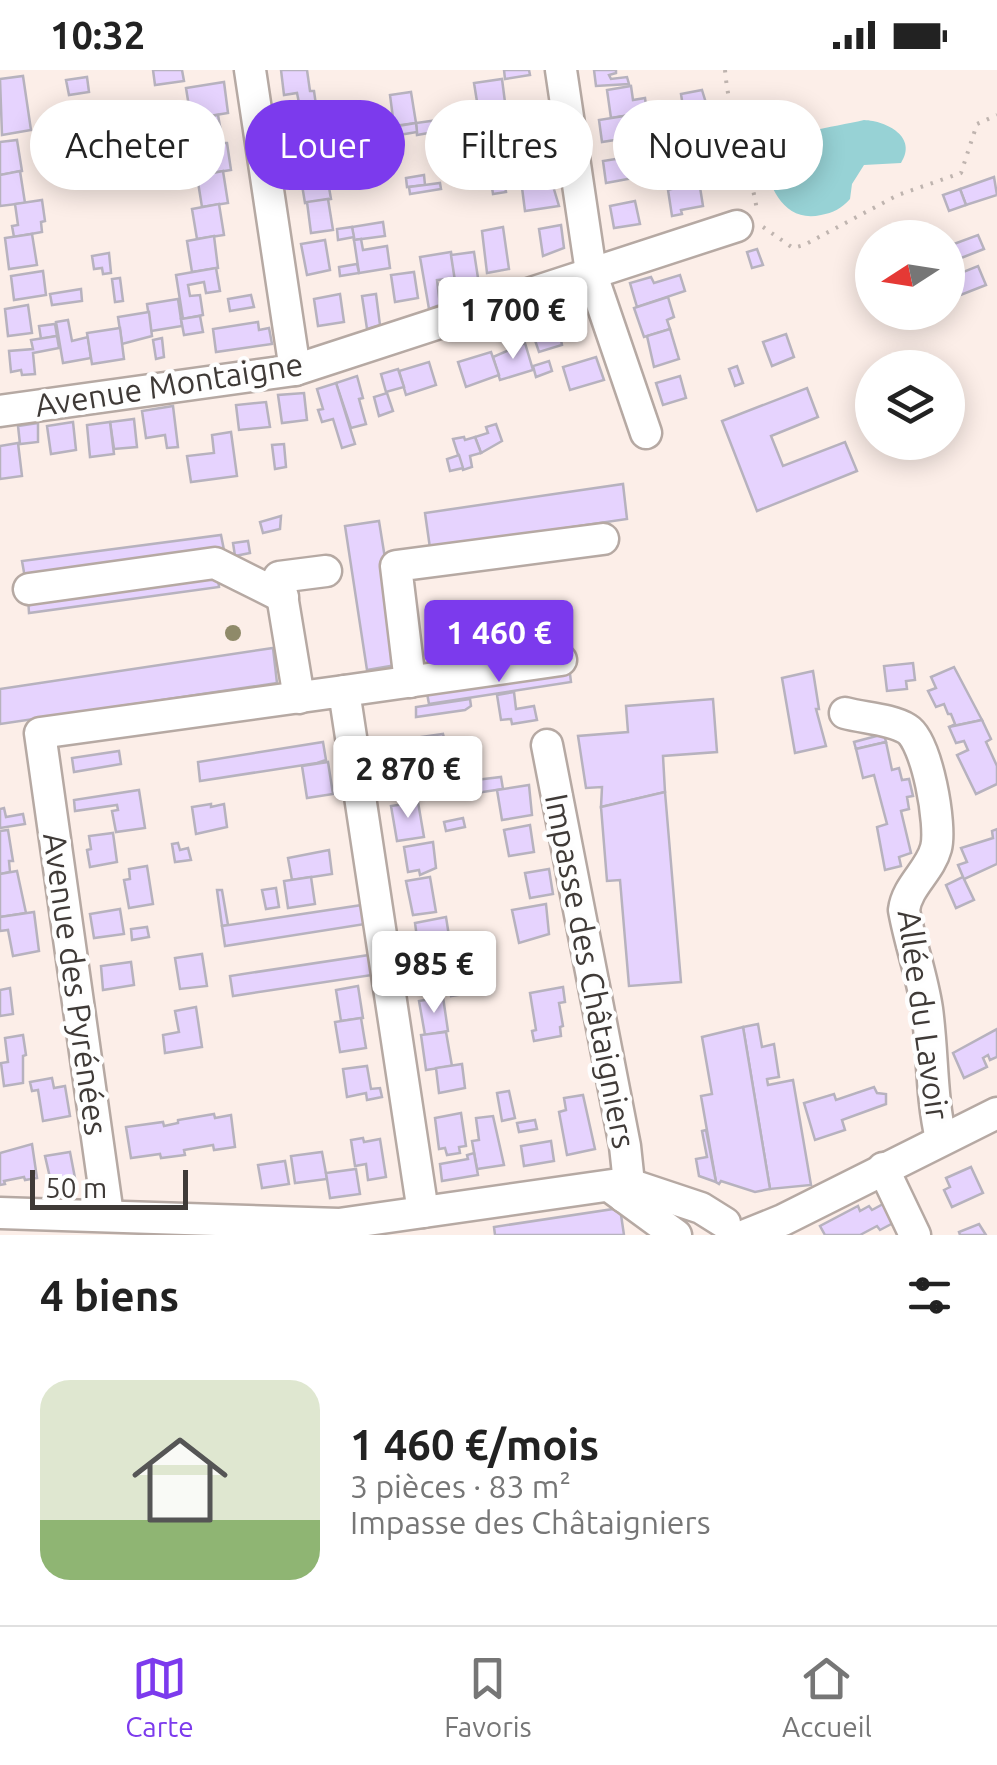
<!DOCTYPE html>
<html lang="fr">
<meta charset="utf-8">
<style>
:root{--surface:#fff;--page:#f6f6f6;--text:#222;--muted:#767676;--line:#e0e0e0;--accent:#7c3aed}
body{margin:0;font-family:Ubuntu,sans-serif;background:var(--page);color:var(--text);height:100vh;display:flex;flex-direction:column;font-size:38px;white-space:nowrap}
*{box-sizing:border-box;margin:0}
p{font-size:32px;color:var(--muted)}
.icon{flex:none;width:55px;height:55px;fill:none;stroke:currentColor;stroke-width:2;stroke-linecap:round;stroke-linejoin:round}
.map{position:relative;height:1165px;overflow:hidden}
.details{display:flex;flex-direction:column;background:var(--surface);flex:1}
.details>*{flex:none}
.hud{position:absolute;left:30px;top:30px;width:938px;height:90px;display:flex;gap:20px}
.needle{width:65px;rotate:258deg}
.buttons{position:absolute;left:855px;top:150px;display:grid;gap:20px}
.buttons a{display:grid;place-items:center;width:110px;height:110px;border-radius:50%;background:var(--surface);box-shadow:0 5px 25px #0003;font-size:50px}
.scale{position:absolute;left:30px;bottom:25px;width:158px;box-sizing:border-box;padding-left:10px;border:5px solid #3f3a37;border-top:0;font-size:28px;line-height:35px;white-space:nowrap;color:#3f3a37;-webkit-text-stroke:8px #fefefe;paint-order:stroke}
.price{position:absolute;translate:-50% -85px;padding:0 22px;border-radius:10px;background:#fff;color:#222;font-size:32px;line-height:65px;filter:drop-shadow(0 2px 5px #0008)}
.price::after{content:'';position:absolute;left:50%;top:60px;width:30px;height:22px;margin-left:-15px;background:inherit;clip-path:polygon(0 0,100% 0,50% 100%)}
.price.on{background:var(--accent);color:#fff}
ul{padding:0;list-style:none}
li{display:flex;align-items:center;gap:30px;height:250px;padding:0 40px}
li span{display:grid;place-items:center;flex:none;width:280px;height:200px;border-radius:30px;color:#555}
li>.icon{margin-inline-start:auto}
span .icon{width:120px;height:120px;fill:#fffc;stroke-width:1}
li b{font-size:42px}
h2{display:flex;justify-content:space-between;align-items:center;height:120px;padding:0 40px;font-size:42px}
.chip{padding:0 35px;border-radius:45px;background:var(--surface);box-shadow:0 5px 25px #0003;font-size:35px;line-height:90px}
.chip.on{background:var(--accent);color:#fff}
.status{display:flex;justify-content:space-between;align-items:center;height:70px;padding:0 50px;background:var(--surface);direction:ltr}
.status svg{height:28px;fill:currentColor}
.tab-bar{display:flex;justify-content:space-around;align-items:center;height:140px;border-top:2px solid var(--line);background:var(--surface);font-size:28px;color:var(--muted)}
.tab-bar a{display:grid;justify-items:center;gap:5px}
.tab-bar .on{color:var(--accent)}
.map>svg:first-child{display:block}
.water{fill:#97d2d5}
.building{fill:#e6d3fe;stroke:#b7b2be;stroke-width:2.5}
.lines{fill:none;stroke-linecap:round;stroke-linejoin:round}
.minor-casing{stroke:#b6a9a3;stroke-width:35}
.path{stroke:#bfb4af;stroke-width:4;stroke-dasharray:2.5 8;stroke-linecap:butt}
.minor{stroke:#fff;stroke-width:30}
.tree{fill:#8f8a69}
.labels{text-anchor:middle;stroke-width:9;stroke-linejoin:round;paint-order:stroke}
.street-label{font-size:32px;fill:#3f3a37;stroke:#fefefe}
</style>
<div class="status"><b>10:32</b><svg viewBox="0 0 49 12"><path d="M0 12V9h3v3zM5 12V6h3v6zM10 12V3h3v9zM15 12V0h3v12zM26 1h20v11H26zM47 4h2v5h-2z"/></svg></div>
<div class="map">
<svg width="997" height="1165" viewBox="0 0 997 1165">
<rect width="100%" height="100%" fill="#fceee8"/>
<path class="water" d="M864 50C887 51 918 67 901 93L864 95 852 114 850 129C842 138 833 143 821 145 785 153 769 119 764 88 785 60 832 58 864 50Z"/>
<g class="building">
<polygon points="153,0 182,0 184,11 155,15"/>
<polygon points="281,0 307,0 310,21 314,21 316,35 300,38 297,23 284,25"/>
<polygon points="504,0 529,0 530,5 505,9"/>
<polygon points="594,0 616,0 616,3 609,5 611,9 627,7 629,14 596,16"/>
<polygon points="23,6 31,60 2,65 0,9"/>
<polygon points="87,7 89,22 69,25 66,10"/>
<polygon points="502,9 506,40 479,44 474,13"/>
<polygon points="224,12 228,43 191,49 186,18"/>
<polygon points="631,16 633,30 645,28 646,35 661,33 662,40 611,48 607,20"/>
<polygon points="702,20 706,33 683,37 681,24"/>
<polygon points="411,22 416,53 394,56 390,25"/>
<polygon points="706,33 709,33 716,53 694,56 691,36"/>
<polygon points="540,35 542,46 526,49 527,57 500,61 498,41"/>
<polygon points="668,39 672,61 602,72 599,50"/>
<polygon points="324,43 327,66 290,71 286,49"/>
<polygon points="218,45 223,73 190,78 186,50"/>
<polygon points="438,50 440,61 417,65 416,53"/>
<polygon points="416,53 417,62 399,65 398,56"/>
<polygon points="527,57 529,69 502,73 500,61"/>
<polygon points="322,66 325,90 294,95 290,71"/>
<polygon points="544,67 547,90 520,95 517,71"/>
<polygon points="17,70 22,101 0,105 0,72"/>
<polygon points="223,73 227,73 231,100 200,105 196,77"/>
<polygon points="723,76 728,91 715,94 711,78"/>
<polygon points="641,85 644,106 606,113 603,91"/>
<polygon points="503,90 505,103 481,106 479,93"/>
<polygon points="340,95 342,105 327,106 331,129 305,133 301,109 321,107 320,98"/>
<polygon points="20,101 25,133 0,136 0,105"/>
<polygon points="223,101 228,133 202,137 197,106"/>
<polygon points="503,103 506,122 493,124 490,105"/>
<polygon points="424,105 425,115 407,117 406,108"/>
<polygon points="550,106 559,136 525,141 521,110"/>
<polygon points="994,107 997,125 966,135 960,119"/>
<polygon points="699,111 703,136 681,140 682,144 672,146 668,120"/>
<polygon points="440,113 441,119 410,124 409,117"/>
<polygon points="960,119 966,135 949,141 943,125"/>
<polygon points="328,129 333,160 311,163 307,132"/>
<polygon points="42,130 45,151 41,152 42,162 14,167 12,156 18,155 15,134"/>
<polygon points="635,131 640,154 614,158 610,136"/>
<polygon points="219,134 224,165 197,169 192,139"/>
<polygon points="383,152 385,166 354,170 352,157"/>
<polygon points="561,155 564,178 543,186 539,159"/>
<polygon points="352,157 354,167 338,170 337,159"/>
<polygon points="503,157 509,199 487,203 482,161"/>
<polygon points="32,164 37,195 9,199 5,168"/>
<polygon points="978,165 984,179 956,190 951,175"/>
<polygon points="214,166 218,198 192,202 187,171"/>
<polygon points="361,169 363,180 387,176 390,198 359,203 354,170"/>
<polygon points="325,170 330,200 307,205 301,174"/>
<polygon points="757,179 763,195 752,198 747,182"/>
<polygon points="451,182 455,208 437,210 440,235 429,239 420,187"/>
<polygon points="474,182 478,208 455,211 451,185"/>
<polygon points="109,183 111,203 103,204 102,198 94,199 92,186"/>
<polygon points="357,194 359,203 340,206 339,197"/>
<polygon points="978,196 986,215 948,230 948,208"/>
<polygon points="216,198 220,221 206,223 204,212 188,215 190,226 200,225 203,245 183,249 176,205"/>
<polygon points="43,201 46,225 14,230 11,206"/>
<polygon points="414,202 418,228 395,232 391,205"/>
<polygon points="680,205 685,221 637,237 630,213 651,207 654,213"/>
<polygon points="120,208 123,231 115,232 112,209"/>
<polygon points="81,219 82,231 52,235 50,224"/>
<polygon points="340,224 344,252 318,256 314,229"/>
<polygon points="376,224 380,255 367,259 362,226"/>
<polygon points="251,225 254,237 230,241 228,229"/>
<polygon points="668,227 674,247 667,250 670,259 644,267 634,238"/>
<polygon points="178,229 182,256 151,261 147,234"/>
<polygon points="28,235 32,263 8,266 5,239"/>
<polygon points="577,235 584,258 560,265 562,275 539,282 528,250 544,246 543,243"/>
<polygon points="149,242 152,266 122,274 118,247"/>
<polygon points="200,246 203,262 184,265 181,249"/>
<polygon points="68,250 72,271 88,267 91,288 63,293 56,252"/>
<polygon points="258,252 259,260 269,258 272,274 216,282 213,259"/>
<polygon points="55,254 57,266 41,269 39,256"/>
<polygon points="120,258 124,289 92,294 87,263"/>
<polygon points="670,259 679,289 654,297 647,266"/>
<polygon points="786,264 794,287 772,296 763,272"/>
<polygon points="57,266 59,278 33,283 35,304 22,305 21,300 11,302 9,281 33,279 31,270"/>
<polygon points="162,268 164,287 156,289 153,270"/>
<polygon points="525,273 533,300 500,310 493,287"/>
<polygon points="491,282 499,305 466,317 458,292"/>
<polygon points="596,287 604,310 570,320 563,297"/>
<polygon points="549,291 552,301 536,307 533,296"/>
<polygon points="429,292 436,315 406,325 399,301"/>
<polygon points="737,296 743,313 735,316 729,299"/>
<polygon points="398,299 404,317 386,322 381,304"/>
<polygon points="357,306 363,328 359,329 366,354 351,358 336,313"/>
<polygon points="680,306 686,328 663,335 656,313"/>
<polygon points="336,313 355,374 342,378 333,349 322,352 318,340 323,339 317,319"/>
<polygon points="807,318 818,347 771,366 783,396 845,372 857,401 757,441 722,351"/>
<polygon points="304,323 307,350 282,353 278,325"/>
<polygon points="387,323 393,341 379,346 374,327"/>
<polygon points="266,332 270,357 239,360 236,335"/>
<polygon points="173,336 178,377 167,378 165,365 146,368 142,341"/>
<polygon points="134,349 137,377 114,379 110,352"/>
<polygon points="73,352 76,380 51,384 47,356"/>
<polygon points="110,352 114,384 90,387 87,355"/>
<polygon points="38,353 38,372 20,374 18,356"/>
<polygon points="496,354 502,371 481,383 475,367 488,363 486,357"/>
<polygon points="231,362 237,406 191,412 187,386 214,383 212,365"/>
<polygon points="464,367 465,370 475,367 481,383 470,386 472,397 463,400 453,369"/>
<polygon points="18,373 22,406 0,409 0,376"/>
<polygon points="284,374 286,397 275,399 272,375"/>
<polygon points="459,385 463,398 450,401 447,389"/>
<polygon points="623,414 627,449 430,478 425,443"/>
<polygon points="281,446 280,459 263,463 260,452"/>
<polygon points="379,451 402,594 367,600 345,456"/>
<polygon points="221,465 224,480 25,508 22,491"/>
<polygon points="248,471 250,483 235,486 233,473"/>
<polygon points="217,501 219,517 29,543 28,527"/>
<polygon points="563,561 566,577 498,587 496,571"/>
<polygon points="273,578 277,613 0,654 0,619"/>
<polygon points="913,593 915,610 906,611 907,619 887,621 884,596"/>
<polygon points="569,596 571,612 429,634 426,618"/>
<polygon points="954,597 982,650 949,657 955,654 951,644 948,644 944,634 936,637 928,621 936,618 931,607"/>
<polygon points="813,601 819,639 816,639 826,676 795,683 782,608"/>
<polygon points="514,622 516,639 534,636 537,650 512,654 511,649 501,650 497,625"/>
<polygon points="470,629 471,636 465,640 416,647 416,637"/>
<polygon points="713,629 717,682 663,686 665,722 601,737 602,717 586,718 578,666 628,662 626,636"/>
<polygon points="982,650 991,669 986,672 997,696 997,714 976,724 957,685 968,680 964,671 956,673 949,657"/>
<polygon points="443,664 451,695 425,699 421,667"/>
<polygon points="884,664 886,672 856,679 854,672"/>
<polygon points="323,672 326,690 317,693 200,711 198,692"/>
<polygon points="886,672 892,700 899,698 902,710 909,709 913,726 907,727 909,739 901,741 911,783 899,787 901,796 885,800 877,757 887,754 874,705 863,708 856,679"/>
<polygon points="119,681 121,694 74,702 72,688"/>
<polygon points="401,688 403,702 386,704 384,691"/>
<polygon points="328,692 333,724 307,728 302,696"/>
<polygon points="427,698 431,723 390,729 386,704"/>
<polygon points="501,707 503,719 469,724 467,711"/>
<polygon points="529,715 532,745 502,750 497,720"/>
<polygon points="139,720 145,758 116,762 112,741 118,740 117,735 75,741 74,730"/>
<polygon points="665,722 681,912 629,916 620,810 607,811 601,737"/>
<polygon points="418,732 424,767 397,771 391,736"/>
<polygon points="211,734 211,737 224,734 227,757 196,764 192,737"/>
<polygon points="4,738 6,747 23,744 25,754 0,758 0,739"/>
<polygon points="463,748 465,757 446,761 444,752"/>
<polygon points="530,755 534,782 509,786 504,760"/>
<polygon points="997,759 997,794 964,809 974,830 956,838 946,815 963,807 958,795 967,792 961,778 993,768 992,761"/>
<polygon points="8,760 13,791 9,791 10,802 0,804 0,761"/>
<polygon points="113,763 117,792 90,797 87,780 91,779 89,766"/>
<polygon points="433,772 436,798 420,805 419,800 408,802 404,777"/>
<polygon points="178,773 180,780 188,778 191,790 175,792 172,774"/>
<polygon points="329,780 332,804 292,810 288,788"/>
<polygon points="147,796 153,834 129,838 124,810 130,809 129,799"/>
<polygon points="549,799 553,824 530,828 525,803"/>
<polygon points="17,801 26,843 0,847 0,804"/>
<polygon points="311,807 315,834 288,838 284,811"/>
<polygon points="430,807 436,842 413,845 406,811"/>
<polygon points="276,818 279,837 266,839 262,820"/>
<polygon points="217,820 222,820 228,855 222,856"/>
<polygon points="546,834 549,864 519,873 512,840"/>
<polygon points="362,835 365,854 225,876 222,856"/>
<polygon points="120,839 124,864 94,868 90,844"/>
<polygon points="34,842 39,881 13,886 8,860 0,861 0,847"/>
<polygon points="446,847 452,885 420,890 415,853"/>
<polygon points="147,857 149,867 132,870 131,859"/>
<polygon points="202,884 207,916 180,919 175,888"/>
<polygon points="369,885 372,905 233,926 230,906"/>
<polygon points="131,892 134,915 103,920 101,896"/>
<polygon points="474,897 477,922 451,926 447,901"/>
<polygon points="358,916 363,948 341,951 336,920"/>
<polygon points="563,917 565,932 559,933 563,956 560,957 561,966 534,971 532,961 536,960 530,923"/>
<polygon points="10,918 13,944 0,946 0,920"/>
<polygon points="443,927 448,961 425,965 419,931"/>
<polygon points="196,937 202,977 165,983 163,965 179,962 175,941"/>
<polygon points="361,948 366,978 340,982 335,952"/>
<polygon points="758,954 762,977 774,974 779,1007 767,1009 768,1015 793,1010 811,1115 770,1119 743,957"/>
<polygon points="743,957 770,1119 755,1122 721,1111 719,1114 716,1112 701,1026 712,1024 702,967"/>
<polygon points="997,959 997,987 990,990 988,985 983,988 987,997 964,1008 953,983"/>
<polygon points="446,962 452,996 426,1000 421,965"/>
<polygon points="23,965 26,985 23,986 23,1013 4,1016 1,993 8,992 5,968"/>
<polygon points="462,994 465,1018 439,1023 436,998"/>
<polygon points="367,996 371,1019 380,1018 382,1027 367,1030 366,1023 347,1027 343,999"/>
<polygon points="52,1008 54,1018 65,1016 70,1046 43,1051 38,1020 32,1021 30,1012"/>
<polygon points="874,1017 877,1023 886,1024 886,1034 842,1050 845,1060 815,1070 804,1033 834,1024 836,1030"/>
<polygon points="509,1021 515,1048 502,1051 497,1023"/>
<polygon points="583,1025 595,1079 567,1085 559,1042 566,1040 564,1028"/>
<polygon points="461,1043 466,1076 459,1077 460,1083 447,1085 445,1078 439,1079 435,1048"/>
<polygon points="214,1044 215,1048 231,1045 235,1077 214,1080 213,1075 184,1080 185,1085 161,1088 160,1084 131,1088 126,1057 163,1052 164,1056 178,1053 178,1050"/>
<polygon points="493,1046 504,1095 477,1099 472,1071 479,1070 476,1048"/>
<polygon points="535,1050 537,1059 519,1062 517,1053"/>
<polygon points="706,1060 716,1112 699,1106 696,1089 707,1087 702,1061"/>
<polygon points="363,1068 364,1072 380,1069 386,1107 368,1110 366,1094 355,1096 351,1070"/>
<polygon points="551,1071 554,1091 524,1096 521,1076"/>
<polygon points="32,1074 37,1108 25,1110 24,1107 4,1111 5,1114 0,1115 0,1083"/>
<polygon points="70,1082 75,1108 51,1112 45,1086"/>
<polygon points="322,1082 327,1109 295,1113 291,1086"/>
<polygon points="474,1083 478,1105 442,1111 440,1094 468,1089 467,1085"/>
<polygon points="285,1091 289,1114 262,1118 258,1095"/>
<polygon points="971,1097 983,1123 952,1137 944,1120 950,1117 946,1108"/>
<polygon points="356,1099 360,1124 330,1128 326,1103"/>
<polygon points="885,1133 895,1152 880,1160 877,1156 860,1165 825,1165 820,1156 858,1136 860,1141 869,1136 872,1140"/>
<polygon points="620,1138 624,1165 495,1165 494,1157"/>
<polygon points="979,1154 986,1165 960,1165 959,1162"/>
</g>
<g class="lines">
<g class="minor-casing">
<g id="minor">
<polyline points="250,0 295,300"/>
<polyline points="561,0 591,202 646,363"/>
<polyline points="0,341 295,300 737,156"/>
<polyline points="29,519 215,493 283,527"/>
<polyline points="410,612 396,496 603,469"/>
<polyline points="344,621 561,590"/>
<polyline points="299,628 279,507 326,501"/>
<path d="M845 643C863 648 891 649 907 659 927 671 942 756 936 778 930 801 907 816 904 840 910 874 922 905 927 939 933 983 931 1026 941 1069"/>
<polyline points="547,675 625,1076 628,1104 624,1127"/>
<polyline points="883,1098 915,1165"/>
<polyline points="609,1116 676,1165"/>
<polyline points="0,1143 339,1154 626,1113 701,1138 725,1153"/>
<polyline points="108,1145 40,663 344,621 423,1142"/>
<polyline points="746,1165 783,1150 997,1043"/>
</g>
</g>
<g class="path">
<path d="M725 0C729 49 749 92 757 140"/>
<polyline points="763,157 793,178 804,175 898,125 961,103 977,54 997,45"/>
</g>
<use href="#minor" class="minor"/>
</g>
<circle class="tree" cx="233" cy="563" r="8"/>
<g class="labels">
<g class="street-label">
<text transform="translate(169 315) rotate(-9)" y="11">Avenue Montaigne</text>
<text transform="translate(590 901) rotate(79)" y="11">Impasse des Châtaigniers</text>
<text transform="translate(75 914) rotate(82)" y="11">Avenue des Pyrénées</text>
<text transform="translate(923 945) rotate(82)" y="11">Allée du Lavoir</text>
</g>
</g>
</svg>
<div class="buttons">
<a><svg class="needle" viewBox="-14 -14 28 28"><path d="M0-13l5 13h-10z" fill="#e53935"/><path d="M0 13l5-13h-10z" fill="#767676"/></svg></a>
<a><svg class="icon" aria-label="layers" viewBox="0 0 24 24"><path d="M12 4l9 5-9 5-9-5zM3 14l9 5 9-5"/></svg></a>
</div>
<div class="scale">50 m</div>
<b class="price" style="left:513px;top:292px">1 700 €</b>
<b class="price on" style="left:499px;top:615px">1 460 €</b>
<b class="price" style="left:408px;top:751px">2 870 €</b>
<b class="price" style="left:434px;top:946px">985 €</b>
<div class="hud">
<a class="chip">Acheter</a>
<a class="chip on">Louer</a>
<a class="chip">Filtres</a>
<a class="chip">Nouveau</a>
</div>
</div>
<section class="details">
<h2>4 biens<svg class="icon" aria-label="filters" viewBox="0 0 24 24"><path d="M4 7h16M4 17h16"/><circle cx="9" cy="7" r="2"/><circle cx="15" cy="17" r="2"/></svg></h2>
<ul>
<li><span style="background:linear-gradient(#dfe7d0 70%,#8fb573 0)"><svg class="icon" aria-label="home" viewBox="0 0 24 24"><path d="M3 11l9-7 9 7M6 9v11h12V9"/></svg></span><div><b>1 460 €/mois</b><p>3 pièces · 83 m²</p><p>Impasse des Châtaigniers</p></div></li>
</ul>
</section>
<nav class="tab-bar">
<a class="on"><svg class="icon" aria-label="map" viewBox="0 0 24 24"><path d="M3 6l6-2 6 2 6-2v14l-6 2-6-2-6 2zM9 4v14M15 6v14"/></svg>Carte</a>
<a><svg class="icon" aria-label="saved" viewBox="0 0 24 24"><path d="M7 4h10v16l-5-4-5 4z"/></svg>Favoris</a>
<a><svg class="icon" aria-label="home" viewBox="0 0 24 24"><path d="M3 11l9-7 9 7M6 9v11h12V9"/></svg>Accueil</a>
</nav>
